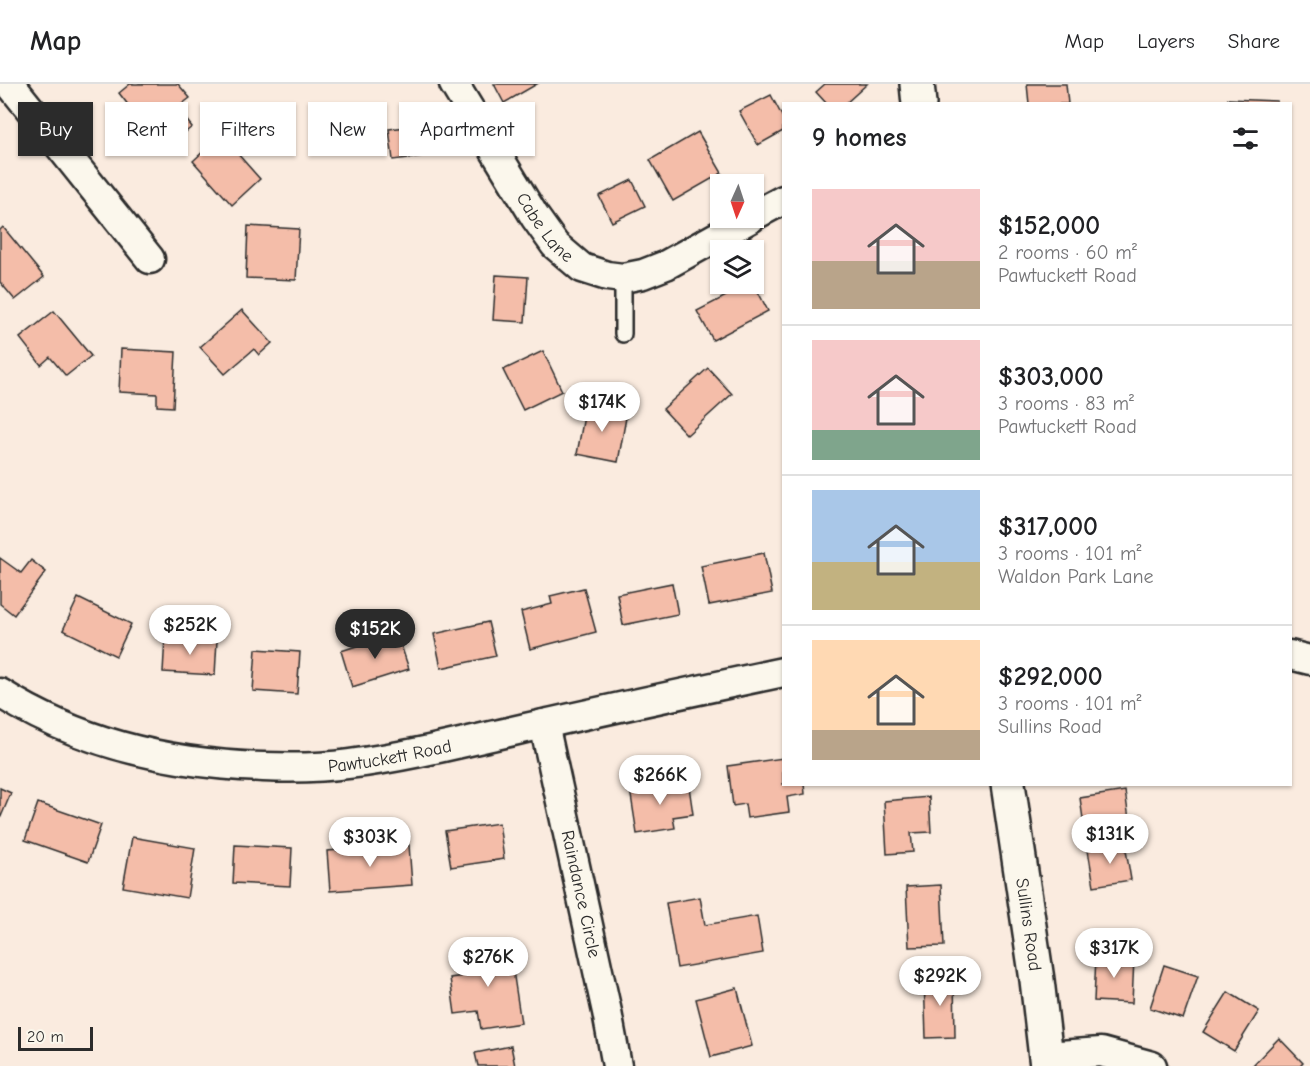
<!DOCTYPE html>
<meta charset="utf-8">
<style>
:root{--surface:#fff;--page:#f6f6f6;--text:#202124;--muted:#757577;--line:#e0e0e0;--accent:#2b2b2b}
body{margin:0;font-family:"Comic Neue",sans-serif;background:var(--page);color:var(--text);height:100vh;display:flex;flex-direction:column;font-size:22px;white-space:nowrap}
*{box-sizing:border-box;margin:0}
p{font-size:20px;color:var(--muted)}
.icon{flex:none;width:33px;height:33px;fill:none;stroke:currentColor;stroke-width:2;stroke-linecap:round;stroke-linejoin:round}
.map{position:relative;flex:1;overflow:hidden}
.sheet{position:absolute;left:782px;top:18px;width:510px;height:684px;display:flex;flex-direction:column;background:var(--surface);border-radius:0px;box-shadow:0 2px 4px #0004}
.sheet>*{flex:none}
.top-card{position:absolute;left:18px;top:18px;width:570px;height:54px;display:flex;gap:12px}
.needle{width:39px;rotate:183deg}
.controls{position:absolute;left:710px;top:90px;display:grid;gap:12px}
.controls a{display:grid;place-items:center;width:54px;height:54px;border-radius:0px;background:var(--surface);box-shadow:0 2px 4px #0004;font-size:30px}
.scale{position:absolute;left:18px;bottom:15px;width:75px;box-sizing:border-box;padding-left:6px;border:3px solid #2b2b2b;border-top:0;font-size:16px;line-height:21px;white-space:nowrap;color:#2b2b2b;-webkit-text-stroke:4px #fbf7ec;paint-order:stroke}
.price{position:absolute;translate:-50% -51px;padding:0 14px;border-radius:21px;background:#fff;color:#222;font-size:20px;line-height:39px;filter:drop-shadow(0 2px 3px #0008)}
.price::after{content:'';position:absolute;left:50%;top:36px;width:18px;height:14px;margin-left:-9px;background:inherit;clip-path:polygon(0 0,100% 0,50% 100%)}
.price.active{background:var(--accent);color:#fff}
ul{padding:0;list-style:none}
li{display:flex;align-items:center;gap:18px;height:150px;padding:0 30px}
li+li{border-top:2px solid var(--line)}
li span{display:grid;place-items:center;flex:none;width:168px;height:120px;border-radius:0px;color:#555}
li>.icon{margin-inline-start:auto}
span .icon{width:72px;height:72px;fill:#fffc;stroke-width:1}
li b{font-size:26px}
h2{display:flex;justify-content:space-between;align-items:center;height:72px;padding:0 30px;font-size:26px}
.chip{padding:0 21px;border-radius:0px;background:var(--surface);box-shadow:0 2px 4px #0004;font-size:21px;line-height:54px}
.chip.active{background:var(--accent);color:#fff}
header{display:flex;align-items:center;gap:36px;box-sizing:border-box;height:84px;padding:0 30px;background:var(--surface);border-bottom:2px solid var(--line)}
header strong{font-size:28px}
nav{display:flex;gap:33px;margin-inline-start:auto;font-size:21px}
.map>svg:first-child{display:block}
.building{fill:#f4bda9;stroke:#2b2b2b;stroke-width:1.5}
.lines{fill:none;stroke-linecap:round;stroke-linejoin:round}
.service-casing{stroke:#2b2b2b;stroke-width:20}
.minor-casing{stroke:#2b2b2b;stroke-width:33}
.tertiary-casing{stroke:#2b2b2b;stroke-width:38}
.service{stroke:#fbf7ec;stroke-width:15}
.minor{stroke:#fbf7ec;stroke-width:28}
.tertiary{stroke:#fbf7ec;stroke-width:33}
.labels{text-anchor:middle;stroke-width:4.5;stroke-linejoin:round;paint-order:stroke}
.street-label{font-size:18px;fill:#2b2b2b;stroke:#fbf7ec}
</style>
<header>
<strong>Map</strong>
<nav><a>Map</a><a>Layers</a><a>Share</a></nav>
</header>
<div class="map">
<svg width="1310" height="982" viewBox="0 0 1310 982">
<rect width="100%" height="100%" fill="#faebdf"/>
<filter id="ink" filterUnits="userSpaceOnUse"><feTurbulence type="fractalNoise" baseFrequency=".0167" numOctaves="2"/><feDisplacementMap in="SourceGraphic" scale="12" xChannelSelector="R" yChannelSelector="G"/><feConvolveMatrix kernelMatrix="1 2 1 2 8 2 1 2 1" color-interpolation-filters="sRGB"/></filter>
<g filter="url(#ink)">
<g class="building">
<polygon points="130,0 178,0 190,14 177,24 192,43 163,66 119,9"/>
<polygon points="494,0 537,0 504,19"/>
<polygon points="825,0 867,0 845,20 827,20 816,8"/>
<polygon points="1027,0 1066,0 1068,20 1029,20"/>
<polygon points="771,11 783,34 783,47 758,61 739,27"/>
<polygon points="1228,15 1277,17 1277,20 1228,20"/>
<polygon points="435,40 439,70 393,76 389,45"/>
<polygon points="698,48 722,89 673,117 650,76"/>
<polygon points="221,51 260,95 232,121 193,77"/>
<polygon points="632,96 645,122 612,138 599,112"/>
<polygon points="248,142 299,145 296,196 246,194"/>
<polygon points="3,143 44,193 15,216 0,198 0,146"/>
<polygon points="496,191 528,193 525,238 493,236"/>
<polygon points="753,198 768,227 713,256 697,227"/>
<polygon points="242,226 272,259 259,271 254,265 225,290 200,263"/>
<polygon points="54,227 91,272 66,292 50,273 41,281 20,254"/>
<polygon points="121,265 176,268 173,323 157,322 157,310 119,308"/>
<polygon points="543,267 562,307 523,326 503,286"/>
<polygon points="708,284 732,310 687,351 663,325"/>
<polygon points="586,321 627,328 618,378 577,370"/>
<polygon points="764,469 772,509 709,521 701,482"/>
<polygon points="0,474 21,489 31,476 46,488 14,531 0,520"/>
<polygon points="672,499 678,530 623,541 617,510"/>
<polygon points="584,504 596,548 530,565 521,528 552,520 550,512"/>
<polygon points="78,514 131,540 116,572 63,546"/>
<polygon points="488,538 496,572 441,584 434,550"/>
<polygon points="397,549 409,585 352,603 341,567"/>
<polygon points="165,553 217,556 215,591 163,588"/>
<polygon points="256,565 300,568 297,610 253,607"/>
<polygon points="783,674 783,700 804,700 805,710 787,713 789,728 747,734 745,720 733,722 728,682"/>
<polygon points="688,696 693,730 673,733 675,744 637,750 630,705"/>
<polygon points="0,704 11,709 0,735"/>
<polygon points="1125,707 1130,742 1085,749 1080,714"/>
<polygon points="929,713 931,748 911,749 913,768 887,770 884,717"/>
<polygon points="38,719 101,741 88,778 25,756"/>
<polygon points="499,739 504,775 451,783 445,747"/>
<polygon points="132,753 195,764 187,814 123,803"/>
<polygon points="1125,760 1131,796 1094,802 1088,766"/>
<polygon points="235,761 292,764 290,802 233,799"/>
<polygon points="409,761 412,801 330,807 327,767"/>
<polygon points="941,801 944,862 909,863 906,803"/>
<polygon points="700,813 705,841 757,832 763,869 677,884 666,819"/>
<polygon points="509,860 521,939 481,945 478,927 455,930 450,894 470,891 466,866"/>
<polygon points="1096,872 1134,874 1132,919 1094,917"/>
<polygon points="1164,881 1198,892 1183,935 1150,924"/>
<polygon points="954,892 955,953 926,954 924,893"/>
<polygon points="737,904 752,962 711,973 696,915"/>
<polygon points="1228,908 1259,927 1234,967 1203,948"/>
<polygon points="1279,954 1303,979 1300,982 1252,982"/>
<polygon points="511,962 515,982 478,982 475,969"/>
</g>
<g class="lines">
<g class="service-casing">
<polyline id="service" points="623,194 623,250"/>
</g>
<g class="minor-casing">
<g id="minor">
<polyline points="10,0 150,175"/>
<path id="s1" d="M454 0 535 133 555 161 582 184 607 192 623 194 643 190 666 181 751 134"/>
<polyline points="753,132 783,116"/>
<polyline points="1290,571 1310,576"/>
<path id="s2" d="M0 609C79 659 170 680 263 683 291 684 320 684 349 680 414 672 479 654 544 640 623 622 703 605 783 588"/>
<path id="s3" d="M544 640 607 928 617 982"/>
<polyline points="1046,972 1101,968 1152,982"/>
</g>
</g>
<g class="tertiary-casing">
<g id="tertiary">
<polyline points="917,0 919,20"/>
<path id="s4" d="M1008 700 1037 896 1047 982"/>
</g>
</g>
<use href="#service" class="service"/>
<use href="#minor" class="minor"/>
<use href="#tertiary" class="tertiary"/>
</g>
</g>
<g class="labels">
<g class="street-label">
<text dy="6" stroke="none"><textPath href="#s1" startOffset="170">Cabe Lane</textPath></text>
<text dy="6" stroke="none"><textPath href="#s2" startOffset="404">Pawtuckett Road</textPath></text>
<text dy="6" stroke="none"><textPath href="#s3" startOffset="174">Raindance Circle</textPath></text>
<text dy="6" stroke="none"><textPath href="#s4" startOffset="142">Sullins Road</textPath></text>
</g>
</g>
</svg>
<div class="controls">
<a><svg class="needle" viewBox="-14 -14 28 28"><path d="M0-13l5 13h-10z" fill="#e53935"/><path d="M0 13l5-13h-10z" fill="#757577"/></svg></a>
<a><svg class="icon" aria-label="layers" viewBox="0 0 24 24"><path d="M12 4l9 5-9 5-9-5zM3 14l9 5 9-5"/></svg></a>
</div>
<div class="scale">20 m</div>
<b class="price" style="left:602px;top:349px">$174K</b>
<b class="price" style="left:190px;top:572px">$252K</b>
<b class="price active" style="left:375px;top:576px">$152K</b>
<b class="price" style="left:660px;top:722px">$266K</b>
<b class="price" style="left:1110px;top:781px">$131K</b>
<b class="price" style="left:370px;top:784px">$303K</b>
<b class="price" style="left:1114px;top:895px">$317K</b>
<b class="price" style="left:488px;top:904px">$276K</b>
<b class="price" style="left:940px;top:923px">$292K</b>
<div class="top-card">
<a class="chip active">Buy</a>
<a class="chip">Rent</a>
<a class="chip">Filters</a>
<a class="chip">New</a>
<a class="chip">Apartment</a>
</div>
<section class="sheet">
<h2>9 homes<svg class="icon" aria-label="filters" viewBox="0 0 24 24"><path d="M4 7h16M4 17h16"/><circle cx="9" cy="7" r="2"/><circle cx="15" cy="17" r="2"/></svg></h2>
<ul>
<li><span style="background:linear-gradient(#f6c9c9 60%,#b9a48a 0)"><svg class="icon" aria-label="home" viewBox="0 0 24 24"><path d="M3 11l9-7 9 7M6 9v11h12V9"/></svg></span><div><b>$152,000</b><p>2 rooms · 60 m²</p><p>Pawtuckett Road</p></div></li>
<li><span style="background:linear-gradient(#f6c9c9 75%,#7fa58c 0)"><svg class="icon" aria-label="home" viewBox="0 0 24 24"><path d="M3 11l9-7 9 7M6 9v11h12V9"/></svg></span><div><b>$303,000</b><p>3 rooms · 83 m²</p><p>Pawtuckett Road</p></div></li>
<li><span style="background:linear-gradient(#a9c7e8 60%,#c2b280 0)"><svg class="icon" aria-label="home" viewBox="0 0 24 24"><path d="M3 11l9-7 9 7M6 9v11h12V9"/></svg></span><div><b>$317,000</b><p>3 rooms · 101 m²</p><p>Waldon Park Lane</p></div></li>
<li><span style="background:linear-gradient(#ffd9b3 75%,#b9a48a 0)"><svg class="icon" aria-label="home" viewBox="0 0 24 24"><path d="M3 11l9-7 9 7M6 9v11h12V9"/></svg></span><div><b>$292,000</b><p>3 rooms · 101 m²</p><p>Sullins Road</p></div></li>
</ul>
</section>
</div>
